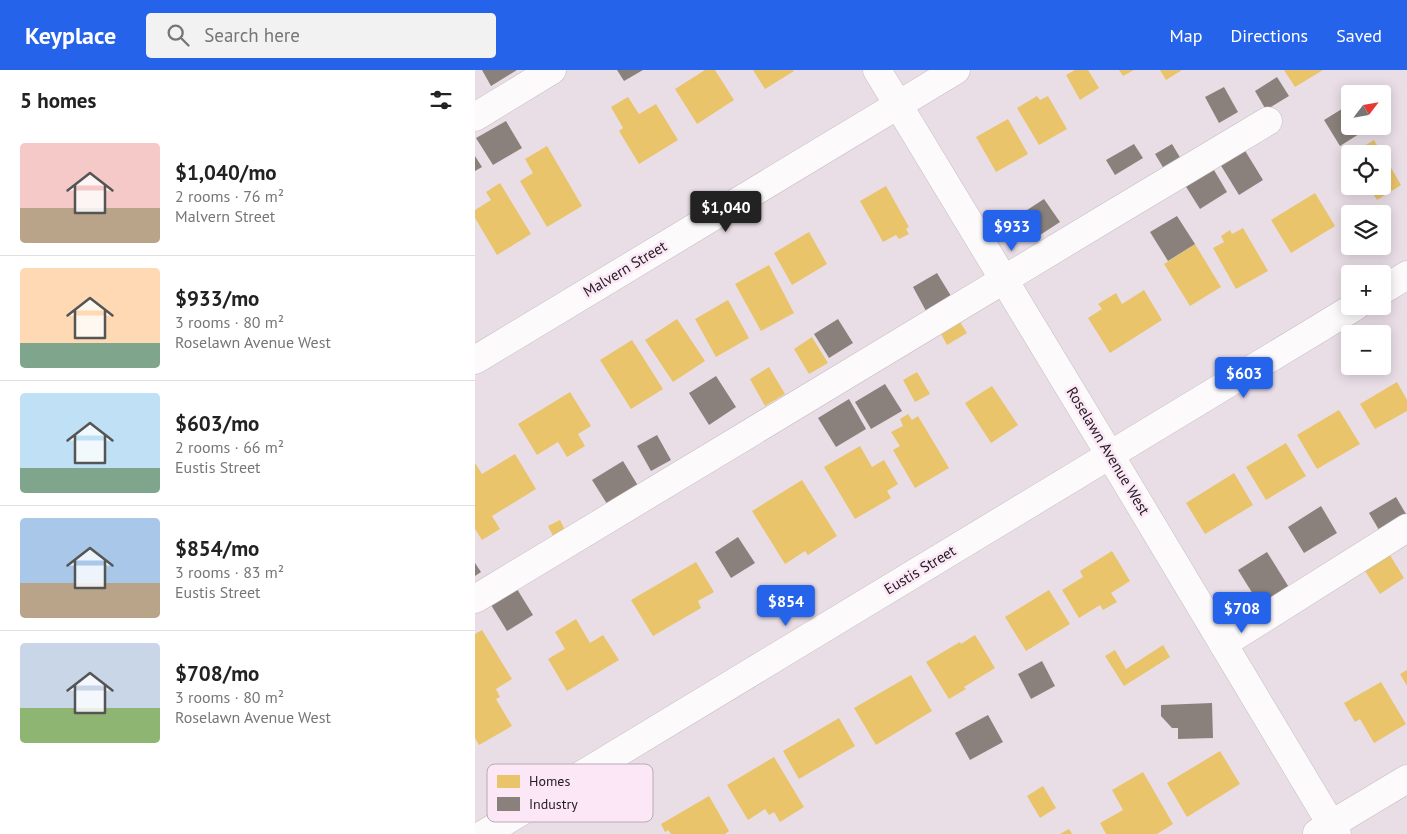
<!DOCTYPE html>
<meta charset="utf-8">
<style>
:root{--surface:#fff;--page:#f2f2f2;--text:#222;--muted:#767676;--line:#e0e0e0;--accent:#2563eb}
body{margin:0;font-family:"PT Sans",sans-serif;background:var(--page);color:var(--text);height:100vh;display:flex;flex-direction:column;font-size:19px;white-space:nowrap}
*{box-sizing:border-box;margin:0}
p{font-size:16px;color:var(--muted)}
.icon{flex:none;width:28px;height:28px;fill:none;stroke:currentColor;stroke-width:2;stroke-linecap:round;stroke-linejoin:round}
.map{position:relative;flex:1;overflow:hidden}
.details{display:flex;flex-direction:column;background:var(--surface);width:475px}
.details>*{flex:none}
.needle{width:32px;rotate:59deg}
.buttons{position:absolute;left:866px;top:15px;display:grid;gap:10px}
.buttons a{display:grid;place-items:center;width:50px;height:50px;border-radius:5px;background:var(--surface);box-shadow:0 2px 12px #0003;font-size:25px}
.price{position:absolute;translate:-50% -42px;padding:0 11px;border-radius:5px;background:var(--accent);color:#fff;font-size:16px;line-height:32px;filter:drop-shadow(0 1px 2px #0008)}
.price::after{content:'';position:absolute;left:50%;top:30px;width:15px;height:11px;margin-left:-8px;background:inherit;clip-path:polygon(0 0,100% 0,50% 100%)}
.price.on{background:#222;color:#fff}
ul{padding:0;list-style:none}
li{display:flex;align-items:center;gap:15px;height:125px;padding:0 20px}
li+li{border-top:1px solid var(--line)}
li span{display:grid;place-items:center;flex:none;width:140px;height:100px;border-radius:5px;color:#555}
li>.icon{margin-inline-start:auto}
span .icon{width:60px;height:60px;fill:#fffc;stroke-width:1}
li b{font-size:21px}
h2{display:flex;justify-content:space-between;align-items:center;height:60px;padding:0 20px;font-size:21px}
header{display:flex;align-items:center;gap:30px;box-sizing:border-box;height:70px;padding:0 25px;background:var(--accent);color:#fff}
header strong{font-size:24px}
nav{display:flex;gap:28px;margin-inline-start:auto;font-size:18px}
.search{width:350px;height:45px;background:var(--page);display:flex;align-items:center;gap:12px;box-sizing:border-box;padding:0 18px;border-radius:5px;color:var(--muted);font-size:19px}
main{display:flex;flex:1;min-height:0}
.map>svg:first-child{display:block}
.homes{fill:#e9c46a}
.industry{fill:#8a817c}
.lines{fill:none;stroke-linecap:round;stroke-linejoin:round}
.minor-casing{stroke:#c5bcc3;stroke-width:29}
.minor{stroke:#fcfafb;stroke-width:28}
.labels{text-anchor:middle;stroke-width:5;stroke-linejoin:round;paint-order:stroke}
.street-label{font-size:15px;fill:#231c21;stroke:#fbe7f6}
.key{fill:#fbe7f6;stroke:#baaab6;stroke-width:1}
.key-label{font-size:14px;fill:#231c21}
</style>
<header>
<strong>Keyplace</strong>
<div class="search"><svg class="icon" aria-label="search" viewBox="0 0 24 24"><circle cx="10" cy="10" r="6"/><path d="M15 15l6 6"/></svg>Search here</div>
<nav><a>Map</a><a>Directions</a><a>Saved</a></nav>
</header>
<main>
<section class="details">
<h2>5 homes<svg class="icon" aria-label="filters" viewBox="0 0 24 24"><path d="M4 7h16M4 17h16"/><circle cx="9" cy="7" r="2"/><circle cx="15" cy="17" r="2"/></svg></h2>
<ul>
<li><span style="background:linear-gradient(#f6c9c9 65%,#b9a48a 0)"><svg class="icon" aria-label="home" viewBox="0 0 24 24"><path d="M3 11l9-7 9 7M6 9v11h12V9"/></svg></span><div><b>$1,040/mo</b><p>2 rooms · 76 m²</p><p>Malvern Street</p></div></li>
<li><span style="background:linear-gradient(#ffd9b3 75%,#7fa58c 0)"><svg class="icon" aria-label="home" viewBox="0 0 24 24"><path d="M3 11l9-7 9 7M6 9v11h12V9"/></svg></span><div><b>$933/mo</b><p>3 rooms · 80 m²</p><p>Roselawn Avenue West</p></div></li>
<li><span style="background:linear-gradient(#bfe0f5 75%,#7fa58c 0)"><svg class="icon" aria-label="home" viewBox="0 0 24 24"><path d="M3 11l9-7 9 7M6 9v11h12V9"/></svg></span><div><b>$603/mo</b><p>2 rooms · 66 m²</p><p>Eustis Street</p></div></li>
<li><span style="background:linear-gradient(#a9c7e8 65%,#b9a48a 0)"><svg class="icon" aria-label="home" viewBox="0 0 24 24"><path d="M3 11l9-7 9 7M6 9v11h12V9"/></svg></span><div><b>$854/mo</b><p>3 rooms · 83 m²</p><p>Eustis Street</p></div></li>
<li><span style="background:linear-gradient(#c9d6e8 65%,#8fb573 0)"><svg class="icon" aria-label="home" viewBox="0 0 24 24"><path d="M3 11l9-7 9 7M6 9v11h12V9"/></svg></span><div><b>$708/mo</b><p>3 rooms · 80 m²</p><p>Roselawn Avenue West</p></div></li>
</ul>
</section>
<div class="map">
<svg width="932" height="764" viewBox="0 0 932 764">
<rect width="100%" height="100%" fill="#eadee6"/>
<g class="homes">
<polygon points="230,0 240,0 259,30 222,54 200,19"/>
<polygon points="278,0 318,0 319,1 290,19"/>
<polygon points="600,0 613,0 624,18 605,30 591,5"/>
<polygon points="644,0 659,0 648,6"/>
<polygon points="685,0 707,0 691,10"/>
<polygon points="809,0 848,0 820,17"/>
<polygon points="562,26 565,30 573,26 592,59 564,75 542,38"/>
<polygon points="153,27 164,44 181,34 203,70 164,94 144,61 148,58 136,37"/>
<polygon points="533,49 553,84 521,102 501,67"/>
<polygon points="899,70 907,84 876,84"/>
<polygon points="72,76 107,136 72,157 45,111 58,103 50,89"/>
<polygon points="908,84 926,115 902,130 893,116 908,116"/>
<polygon points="25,113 56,164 22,185 0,148 0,140 16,130 11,122"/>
<polygon points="411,116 434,157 431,159 434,164 424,169 421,165 408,172 385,131"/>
<polygon points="840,123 860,156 816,183 796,150"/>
<polygon points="768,158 793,201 761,219 738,178 749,172 746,166 755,160 757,164"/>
<polygon points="334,162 352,194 317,215 299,183"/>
<polygon points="720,174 746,217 715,236 689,194"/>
<polygon points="294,195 319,243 286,261 260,214"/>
<polygon points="669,220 687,250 635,283 613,248 627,239 623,234 641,223 647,234"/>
<polygon points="253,230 274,268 241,287 220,249"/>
<polygon points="202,249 230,291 198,312 170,270"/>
<polygon points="483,249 492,263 472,275 464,260"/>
<polygon points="337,267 353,293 334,304 319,279"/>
<polygon points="157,270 188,319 156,339 125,290"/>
<polygon points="294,297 310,324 290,336 275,309"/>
<polygon points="442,302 455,324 440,332 428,310"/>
<polygon points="922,312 932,330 932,341 900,359 885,334"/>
<polygon points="517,316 543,355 516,373 490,333"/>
<polygon points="95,322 116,356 103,364 110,376 92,387 83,372 62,385 43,354"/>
<polygon points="864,340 885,374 842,399 822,365"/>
<polygon points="433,344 437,350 443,346 474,398 440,418 418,380 425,376 416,362 428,356 425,349"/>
<polygon points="811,373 831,406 791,430 771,397"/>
<polygon points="385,376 397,397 409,390 423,414 412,421 416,428 380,449 349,397"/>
<polygon points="40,384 61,419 17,446 25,459 7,470 0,459 0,393 7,404"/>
<polygon points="759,403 778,435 730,464 711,433"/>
<polygon points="327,410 362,466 333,485 330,481 310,494 277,441"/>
<polygon points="85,450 91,462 79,468 73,456"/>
<polygon points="637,481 655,511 636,523 642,532 628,540 625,535 604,548 587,520 608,507 605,501"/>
<polygon points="913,482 929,508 905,524 888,498"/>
<polygon points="221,492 239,522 223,531 226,538 178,566 156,530"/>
<polygon points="574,520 595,554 551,581 530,547"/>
<polygon points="101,549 115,573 128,565 144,590 92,621 73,589 90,579 80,562"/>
<polygon points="7,560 37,609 21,619 25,627 21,629 37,656 4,675 0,668 0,564"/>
<polygon points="500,565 520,598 489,617 491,619 474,629 451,592 485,572 486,574"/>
<polygon points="688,575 695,587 649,616 630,586 640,580 651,599"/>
<polygon points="932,600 932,616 925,604"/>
<polygon points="436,605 457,641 401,675 379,638"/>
<polygon points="906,612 931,654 899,673 885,649 880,652 869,633"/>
<polygon points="364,648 380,676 324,709 308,681"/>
<polygon points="745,681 765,714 712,747 692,713"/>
<polygon points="299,687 329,737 305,752 299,742 294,745 290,739 273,750 252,715"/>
<polygon points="668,702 698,754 682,764 631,764 625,753 648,740 637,720"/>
<polygon points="568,716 581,738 565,748 552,726"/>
<polygon points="234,726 254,761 250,764 196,764 193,760 190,762 186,754"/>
<polygon points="594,759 597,764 585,764"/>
</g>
<g class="industry">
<polygon points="7,0 42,0 16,16"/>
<polygon points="142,0 168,0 149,11"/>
<polygon points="802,7 814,26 791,40 780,21"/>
<polygon points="749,17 763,42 744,53 730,27"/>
<polygon points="875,34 875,56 890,56 892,59 865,76 849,50"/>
<polygon points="31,51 47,78 18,95 1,68"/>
<polygon points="659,74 668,88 640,105 631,90"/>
<polygon points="697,74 706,89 689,99 680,84"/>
<polygon points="769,79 788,110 764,125 745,94"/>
<polygon points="0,86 7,97 0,101"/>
<polygon points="736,95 752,122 725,139 708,112"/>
<polygon points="569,129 585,152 562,167 546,144"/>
<polygon points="702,146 720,174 693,191 675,162"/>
<polygon points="462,203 476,226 451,241 438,217"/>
<polygon points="363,249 378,273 354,288 339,264"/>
<polygon points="241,306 261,337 234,355 214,323"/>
<polygon points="410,314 427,341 396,359 380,332"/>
<polygon points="374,329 391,359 361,377 343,348"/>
<polygon points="182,365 196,390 176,401 162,376"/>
<polygon points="148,391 165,419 134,437 117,410"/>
<polygon points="921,427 931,444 904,460 894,443"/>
<polygon points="846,436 862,463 829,483 813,457"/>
<polygon points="263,467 280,493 256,508 240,482"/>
<polygon points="792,482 815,519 786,537 763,500"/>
<polygon points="0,493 6,502 0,506"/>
<polygon points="42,519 58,545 32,561 16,535"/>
<polygon points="567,591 580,616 556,629 543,604"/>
<polygon points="737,633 738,668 703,669 703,658 697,658 686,646 686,635"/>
<polygon points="513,645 528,672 495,690 480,663"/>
</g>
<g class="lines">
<g class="minor-casing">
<g id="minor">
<polyline points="402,0 635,385 862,764"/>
<polyline points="0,47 77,0"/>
<polyline points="908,220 932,205"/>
<polyline points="0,290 481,0"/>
<path d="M0 529C265 370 528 209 793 51"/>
<polyline points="748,574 932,458"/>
<polyline points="842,763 932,709"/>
<polyline points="9,764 881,236"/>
</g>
</g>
<use href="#minor" class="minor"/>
</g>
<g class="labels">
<g class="street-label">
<text transform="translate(150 199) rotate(-31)" y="5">Malvern Street</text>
<text transform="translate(633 381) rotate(59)" y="5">Roselawn Avenue West</text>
<text transform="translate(445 500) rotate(-31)" y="5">Eustis Street</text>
</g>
</g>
<rect x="12" y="694" width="166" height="58" rx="8" class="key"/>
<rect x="22" y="705" width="23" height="13" fill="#e9c46a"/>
<rect x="22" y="727" width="23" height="14" fill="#8a817c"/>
<g class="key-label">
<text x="54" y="716">Homes</text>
<text x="54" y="739">Industry</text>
</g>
</svg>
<div class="buttons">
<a><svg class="needle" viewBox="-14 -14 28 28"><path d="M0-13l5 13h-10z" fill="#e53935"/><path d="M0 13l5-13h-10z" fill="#767676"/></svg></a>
<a><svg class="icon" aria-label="locate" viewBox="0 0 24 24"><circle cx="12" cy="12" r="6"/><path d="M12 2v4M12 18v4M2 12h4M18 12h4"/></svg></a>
<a><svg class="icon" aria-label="layers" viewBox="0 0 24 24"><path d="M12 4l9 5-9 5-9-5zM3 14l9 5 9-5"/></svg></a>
<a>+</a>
<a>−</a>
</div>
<b class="price on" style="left:251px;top:163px">$1,040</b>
<b class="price" style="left:537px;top:182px">$933</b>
<b class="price" style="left:769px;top:329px">$603</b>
<b class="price" style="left:311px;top:557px">$854</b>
<b class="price" style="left:767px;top:564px">$708</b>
</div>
</main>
